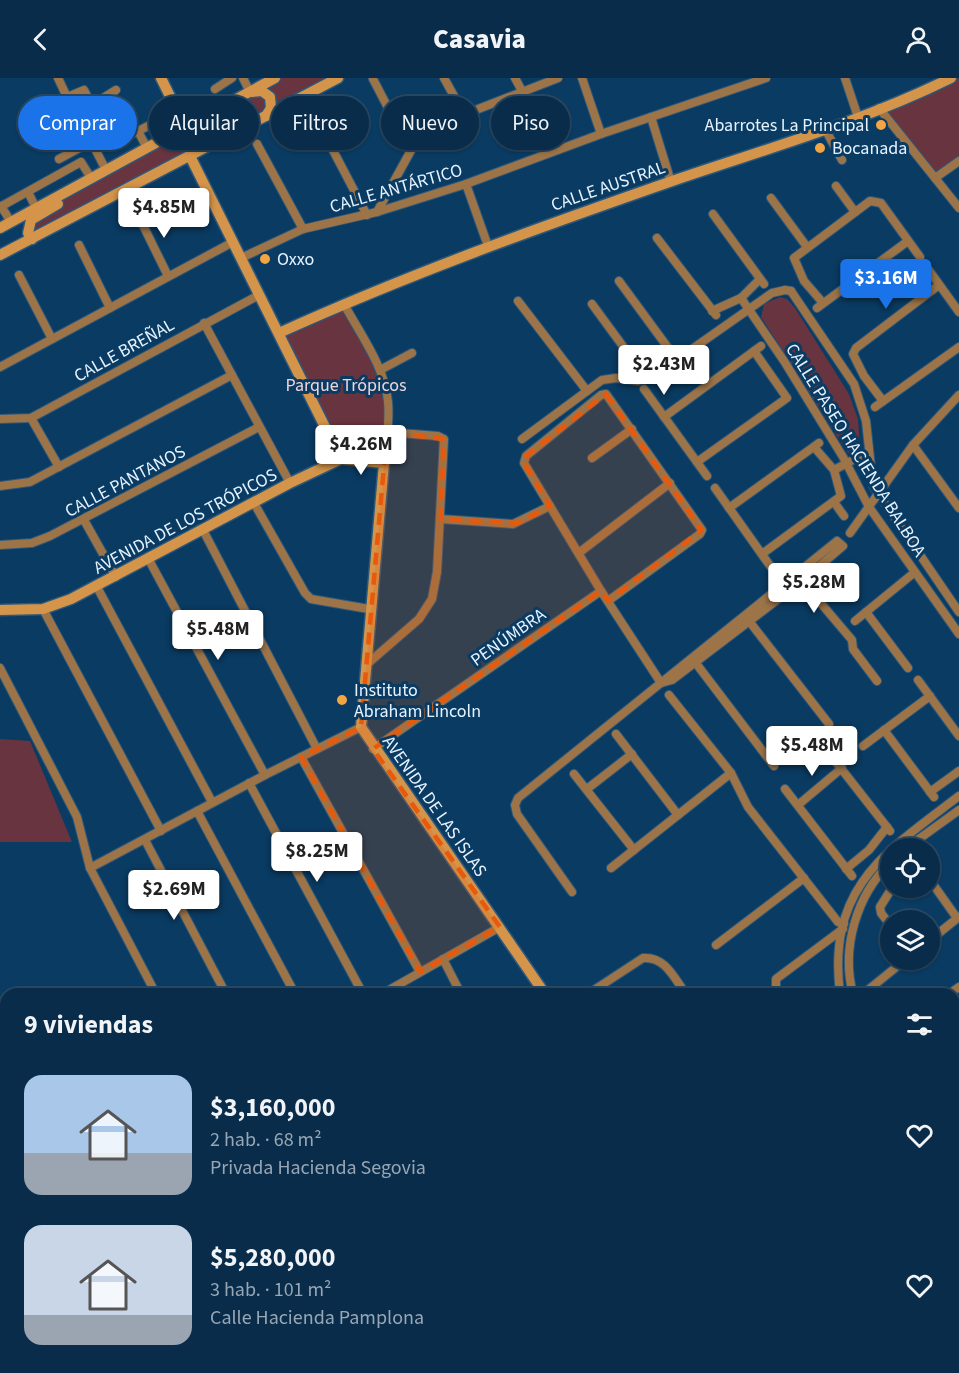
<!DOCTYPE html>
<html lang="es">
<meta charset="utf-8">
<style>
:root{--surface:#082c4a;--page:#163854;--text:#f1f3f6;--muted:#98a7b5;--line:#294862;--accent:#1a73e8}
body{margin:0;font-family:"Source Sans 3",sans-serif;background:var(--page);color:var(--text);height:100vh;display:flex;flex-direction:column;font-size:22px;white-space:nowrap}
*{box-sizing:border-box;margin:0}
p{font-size:20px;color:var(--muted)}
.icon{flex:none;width:33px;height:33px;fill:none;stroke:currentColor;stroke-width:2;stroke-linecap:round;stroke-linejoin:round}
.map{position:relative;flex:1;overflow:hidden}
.panel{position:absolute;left:0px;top:910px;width:960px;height:386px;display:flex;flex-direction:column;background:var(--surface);border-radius:18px 18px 0 0;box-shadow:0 2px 4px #0004,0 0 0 2px var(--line)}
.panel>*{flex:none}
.hud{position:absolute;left:18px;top:18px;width:600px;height:54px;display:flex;gap:12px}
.fabs{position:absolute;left:880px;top:760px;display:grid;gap:12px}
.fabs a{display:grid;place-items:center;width:60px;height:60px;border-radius:50%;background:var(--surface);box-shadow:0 2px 4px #0004,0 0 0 2px var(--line);font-size:30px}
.price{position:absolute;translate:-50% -51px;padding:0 14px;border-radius:6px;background:#fff;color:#222;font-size:20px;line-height:39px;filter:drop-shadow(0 2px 3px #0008)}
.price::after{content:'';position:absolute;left:50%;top:36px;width:18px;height:14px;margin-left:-9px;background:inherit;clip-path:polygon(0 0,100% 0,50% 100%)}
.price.on{background:var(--accent);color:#fff}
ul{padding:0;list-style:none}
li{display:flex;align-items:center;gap:18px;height:150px;padding:0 24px}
li span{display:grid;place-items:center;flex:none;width:168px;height:120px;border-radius:18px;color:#555}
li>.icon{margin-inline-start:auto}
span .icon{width:72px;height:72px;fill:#fffc;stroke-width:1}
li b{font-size:26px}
h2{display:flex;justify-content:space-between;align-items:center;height:72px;padding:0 24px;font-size:26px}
.pill{padding:0 21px;border-radius:27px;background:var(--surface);box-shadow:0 2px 4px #0004,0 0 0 2px var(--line);font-size:21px;line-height:54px}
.pill.on{background:var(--accent);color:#fff}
header{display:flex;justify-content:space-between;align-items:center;height:78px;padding:0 24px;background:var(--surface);font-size:27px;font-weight:800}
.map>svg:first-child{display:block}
.green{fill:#68343f}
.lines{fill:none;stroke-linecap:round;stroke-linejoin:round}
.street-casing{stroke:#2d587b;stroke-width:10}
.secondary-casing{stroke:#2d587b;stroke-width:13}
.street{stroke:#9d7448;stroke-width:8}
.secondary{stroke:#d4944a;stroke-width:10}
.marked{fill:#e8590c;fill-opacity:0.2;stroke:#e8590c;stroke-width:4.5;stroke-dasharray:12 8;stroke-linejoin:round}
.poi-dot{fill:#f3a443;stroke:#0a3b62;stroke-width:2}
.labels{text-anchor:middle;stroke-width:6;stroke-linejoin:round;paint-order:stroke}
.poi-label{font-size:18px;fill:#e6f3ff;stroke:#0a3b62;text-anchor:start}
.street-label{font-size:18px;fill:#e6f3ff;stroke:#0a3b62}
.park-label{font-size:18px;fill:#efd5d9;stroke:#0a3b62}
</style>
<header><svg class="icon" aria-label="back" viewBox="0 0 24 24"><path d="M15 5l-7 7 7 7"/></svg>Casavia<svg class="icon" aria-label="person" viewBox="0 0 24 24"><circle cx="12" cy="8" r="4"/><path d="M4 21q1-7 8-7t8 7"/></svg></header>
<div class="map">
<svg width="959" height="1295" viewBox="0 0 959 1295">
<rect width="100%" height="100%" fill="#0a3b62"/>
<g class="green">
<polygon points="278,0 337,0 272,32 264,12"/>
<polygon points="959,0 959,79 934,98 883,31"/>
<polygon points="261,13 270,32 56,145 54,142 33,153 31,147 80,110"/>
<polygon points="780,219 787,221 795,230 849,316 858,341 860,371 849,376 845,371 761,239 764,226"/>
<polygon points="342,227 379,292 388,326 383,383 341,380 280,256"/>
<polygon points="0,661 30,663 72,764 0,764"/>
</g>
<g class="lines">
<g class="street-casing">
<g id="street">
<polyline points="58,0 67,19"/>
<polyline points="243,0 250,14"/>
<polyline points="444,0 464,36"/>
<polyline points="515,0 522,13"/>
<polyline points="582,0 601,56"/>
<polyline points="845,0 858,39"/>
<polyline points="373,1 410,72"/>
<polyline points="215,11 232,0"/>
<polyline points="92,27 116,12"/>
<polyline points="879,30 959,130"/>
<polyline points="651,39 671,104"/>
<polyline points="316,40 367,137"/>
<polyline points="825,51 842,82"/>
<polyline points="138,53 164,40"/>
<polyline points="42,54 62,44"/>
<polyline points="91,63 106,92"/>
<polyline points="257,66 303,151"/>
<polyline points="111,68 138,53 147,70"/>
<polyline points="77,71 53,25 84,12 107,56"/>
<polyline points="59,81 127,44"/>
<polyline points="935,100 959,83"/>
<polyline points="466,106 488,168"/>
<polyline points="836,108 855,134"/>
<polyline points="28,114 36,130"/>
<polyline points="771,120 807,169"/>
<polyline points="1,128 11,144"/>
<polyline points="0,129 81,84 91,100"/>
<polyline points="377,134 419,58 432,49 558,0"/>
<polyline points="137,135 168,198"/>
<polyline points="713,136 764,206"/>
<polyline points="657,160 716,237"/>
<polyline points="79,167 110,230"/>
<polyline points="241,180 303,151 377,134 466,106 601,56 766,0"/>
<polyline points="928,191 959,234"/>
<polyline points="19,197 52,261"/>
<polyline points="619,203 677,282"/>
<polyline points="791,213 854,306 866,343 873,408 959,534"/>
<polyline points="741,220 784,283 843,379 869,429 959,556"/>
<polyline points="518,223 587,313"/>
<polyline points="823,225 804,203 794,180 870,123 881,125 920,179"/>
<path d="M344 226C360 256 385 289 388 324 390 344 386 365 384 385"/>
<polyline points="592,226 647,301"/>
<polyline points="817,230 908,163"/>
<polyline points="712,233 741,220 760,201"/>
<polyline points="204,245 290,405"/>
<polyline points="0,289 233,164"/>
<polyline points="380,292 412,275"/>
<polyline points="644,311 707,398"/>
<polyline points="883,323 864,298 853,276 856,270 939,207"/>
<polyline points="875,329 959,269"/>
<polyline points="664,339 761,268"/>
<polyline points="31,340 59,389"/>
<polyline points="0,341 31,340 259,217"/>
<polyline points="522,361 602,302 616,300 638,303 655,297 772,215 785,212 791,213"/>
<polyline points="913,367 959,430"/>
<polyline points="592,380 632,351"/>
<polyline points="697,384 787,320 754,273"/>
<polyline points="834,392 868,374"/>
<polyline points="0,408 30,404 232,297"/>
<polyline points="715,410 778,499"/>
<polyline points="834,424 844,438"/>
<polyline points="254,425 305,515 311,521 369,531"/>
<polyline points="729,430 819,365"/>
<polyline points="441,441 513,446 550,428"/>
<polyline points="84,442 116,499"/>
<polyline points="203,452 317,671"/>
<polyline points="850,455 913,367 959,317"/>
<polyline points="0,467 32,465 50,458 259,349"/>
<polyline points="580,474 670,405"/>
<polyline points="762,476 841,418 834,392 814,369"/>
<polyline points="149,482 265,697"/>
<polyline points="802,503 852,562 853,571 877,603"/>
<polyline points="97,509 212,724"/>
<polyline points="608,523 700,456 702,452 606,316 601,317 526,378 524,385 601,513 661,605"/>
<polyline points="43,531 161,753"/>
<polyline points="866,534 908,590"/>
<polyline points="749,543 829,646"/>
<polyline points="855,543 915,494"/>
<polyline points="695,584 774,688"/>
<polyline points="366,587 419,541 432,521 437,494 444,361 438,358 387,354"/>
<polyline points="0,590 77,739 90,790 156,916"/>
<polyline points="918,602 959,658"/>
<polyline points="669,617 731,695 748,729 838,844 844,846"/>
<polyline points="884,652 934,719"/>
<polyline points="616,656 678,737"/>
<polyline points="863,668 930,618"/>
<polyline points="825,670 890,753"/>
<polyline points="373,671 601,513"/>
<polyline points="301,679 420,894"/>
<polyline points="574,696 634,772"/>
<polyline points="249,705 363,916"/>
<polyline points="587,711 632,676"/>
<polyline points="785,711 852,798"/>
<polyline points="930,714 959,693"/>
<polyline points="798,727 842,690"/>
<polyline points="197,733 295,916"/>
<polyline points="145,762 226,916"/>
<polyline points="905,771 959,732"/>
<polyline points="90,790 265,697 361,649"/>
<polyline points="611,790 731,695"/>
<polyline points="846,791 869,772 887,749"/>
<polyline points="930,802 957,840"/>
<polyline points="572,814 517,736 515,727 518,720 837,463 843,468 802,503 672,602 661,605"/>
<polyline points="891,848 881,835 880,829 892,810"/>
<polyline points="930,862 959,839"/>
<polyline points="716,867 804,800"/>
<polyline points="443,881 461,916"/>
<polyline points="868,912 905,882"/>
<polyline points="382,916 500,849"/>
<path d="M588 916 643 880C665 878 674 900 686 916"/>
<polyline points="780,916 776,910 776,901 843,851"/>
<path d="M840 916C827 809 884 775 959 718"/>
<path d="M853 916C841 871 856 817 891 784"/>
<polyline points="949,916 959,909"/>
<polyline points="0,972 6,972"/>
<polyline points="954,990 959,986"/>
<polyline points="0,1036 6,1036"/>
<polyline points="954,1060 959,1057"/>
<polyline points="0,1095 6,1095"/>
<polyline points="0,1153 6,1153"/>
<polyline points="954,1199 959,1199"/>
<polyline points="0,1268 6,1270"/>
<polyline points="65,1290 65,1295"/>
<polyline points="194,1290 194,1295"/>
<polyline points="549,1290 550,1295"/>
<polyline points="802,1290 802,1295"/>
<polyline points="6,1295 9,1290"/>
<polyline points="128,1295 128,1290"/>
<polyline points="257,1295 257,1290"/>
<polyline points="320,1295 320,1290"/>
<polyline points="384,1295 384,1290"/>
<polyline points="611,1295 611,1290"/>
<polyline points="677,1295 677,1290"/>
<polyline points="740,1295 740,1290"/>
<polyline points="865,1295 865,1290"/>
<polyline points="931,1295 931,1290"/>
</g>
</g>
<g class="secondary-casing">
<g id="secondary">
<polyline points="161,0 185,49"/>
<polyline points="252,14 262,13 270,19 271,30 266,38"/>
<polyline points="190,78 341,381"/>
<polyline points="0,150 275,0"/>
<polyline points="32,161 28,155 31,142 58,126"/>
<polyline points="0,177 338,0"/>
<path d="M279 255C409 196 543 148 678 101 769 70 864 43 951 0"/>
<polyline points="0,532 43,531 71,521 290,405 341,381 384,385 361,649 545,916"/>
<polyline points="954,1075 959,1070"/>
<polyline points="954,1097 959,1094"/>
<polyline points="0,1227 6,1228"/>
<polyline points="0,1240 6,1240"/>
<polyline points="0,1254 6,1254"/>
<polyline points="469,1290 471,1295"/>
<polyline points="480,1290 480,1295"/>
<polyline points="487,1295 489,1290"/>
</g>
</g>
<use href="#street" class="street"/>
<use href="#secondary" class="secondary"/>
</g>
<path class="marked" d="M606 316 702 452 608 523 601 513 373 671 500 849 420 894 301 679 361 649 387 354 444 361 441 441 518 445 550 428 524 385 526 378Z"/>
<g class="poi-dot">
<circle cx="881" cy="47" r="6"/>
<circle cx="820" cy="70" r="6"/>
<circle cx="265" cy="181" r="6"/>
<circle cx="342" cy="622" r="6"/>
</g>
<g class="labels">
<g class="poi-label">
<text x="869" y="53" text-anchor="end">Abarrotes La Principal</text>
<text x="832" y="76">Bocanada</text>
<text x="277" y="187">Oxxo</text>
<text x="354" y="618">Instituto<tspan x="354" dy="21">Abraham Lincoln</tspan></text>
</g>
<g class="street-label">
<text transform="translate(608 108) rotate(-19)" y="6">CALLE AUSTRAL</text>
<text transform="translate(396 110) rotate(-16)" y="6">CALLE ANTÁRTICO</text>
<text transform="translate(124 272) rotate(-29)" y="6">CALLE BREÑAL</text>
<text transform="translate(856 372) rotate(58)" y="6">CALLE PASEO HACIENDA BALBOA</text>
<text transform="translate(125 403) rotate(-28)" y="6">CALLE PANTANOS</text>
<text transform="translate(185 443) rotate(-28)" y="6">AVENIDA DE LOS TRÓPICOS</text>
<text transform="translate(508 559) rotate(-35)" y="6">PENÚMBRA</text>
<text transform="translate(435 728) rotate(55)" y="6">AVENIDA DE LAS ISLAS</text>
</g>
<g class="park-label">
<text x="346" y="313">Parque Trópicos</text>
</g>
</g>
</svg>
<div class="fabs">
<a><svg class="icon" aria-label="locate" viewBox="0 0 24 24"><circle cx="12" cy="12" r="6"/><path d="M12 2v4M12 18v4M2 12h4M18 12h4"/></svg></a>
<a><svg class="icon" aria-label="layers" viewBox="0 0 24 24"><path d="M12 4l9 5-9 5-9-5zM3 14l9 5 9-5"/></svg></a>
</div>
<b class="price" style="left:164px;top:161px">$4.85M</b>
<b class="price on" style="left:886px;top:232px">$3.16M</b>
<b class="price" style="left:664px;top:318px">$2.43M</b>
<b class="price" style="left:361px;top:398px">$4.26M</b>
<b class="price" style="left:814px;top:536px">$5.28M</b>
<b class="price" style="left:218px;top:583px">$5.48M</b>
<b class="price" style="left:812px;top:699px">$5.48M</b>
<b class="price" style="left:317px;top:805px">$8.25M</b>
<b class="price" style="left:174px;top:843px">$2.69M</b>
<div class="hud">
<a class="pill on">Comprar</a>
<a class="pill">Alquilar</a>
<a class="pill">Filtros</a>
<a class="pill">Nuevo</a>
<a class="pill">Piso</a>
</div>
<section class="panel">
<h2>9 viviendas<svg class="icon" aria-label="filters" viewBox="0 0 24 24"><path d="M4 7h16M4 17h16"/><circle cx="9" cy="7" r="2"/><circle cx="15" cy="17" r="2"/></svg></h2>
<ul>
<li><span style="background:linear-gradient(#a9c7e8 65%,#9aa5b1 0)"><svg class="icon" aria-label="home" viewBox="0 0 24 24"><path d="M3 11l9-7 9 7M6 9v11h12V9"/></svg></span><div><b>$3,160,000</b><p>2 hab. · 68 m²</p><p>Privada Hacienda Segovia</p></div><svg class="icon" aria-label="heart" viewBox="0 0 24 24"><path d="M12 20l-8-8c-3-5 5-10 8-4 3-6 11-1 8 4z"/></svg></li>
<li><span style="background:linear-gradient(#c9d6e8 75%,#9aa5b1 0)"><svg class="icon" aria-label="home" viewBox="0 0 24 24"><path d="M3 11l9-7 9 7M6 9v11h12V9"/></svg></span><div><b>$5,280,000</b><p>3 hab. · 101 m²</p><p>Calle Hacienda Pamplona</p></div><svg class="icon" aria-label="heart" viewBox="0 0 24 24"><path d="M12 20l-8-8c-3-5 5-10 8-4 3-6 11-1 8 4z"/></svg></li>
</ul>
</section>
</div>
